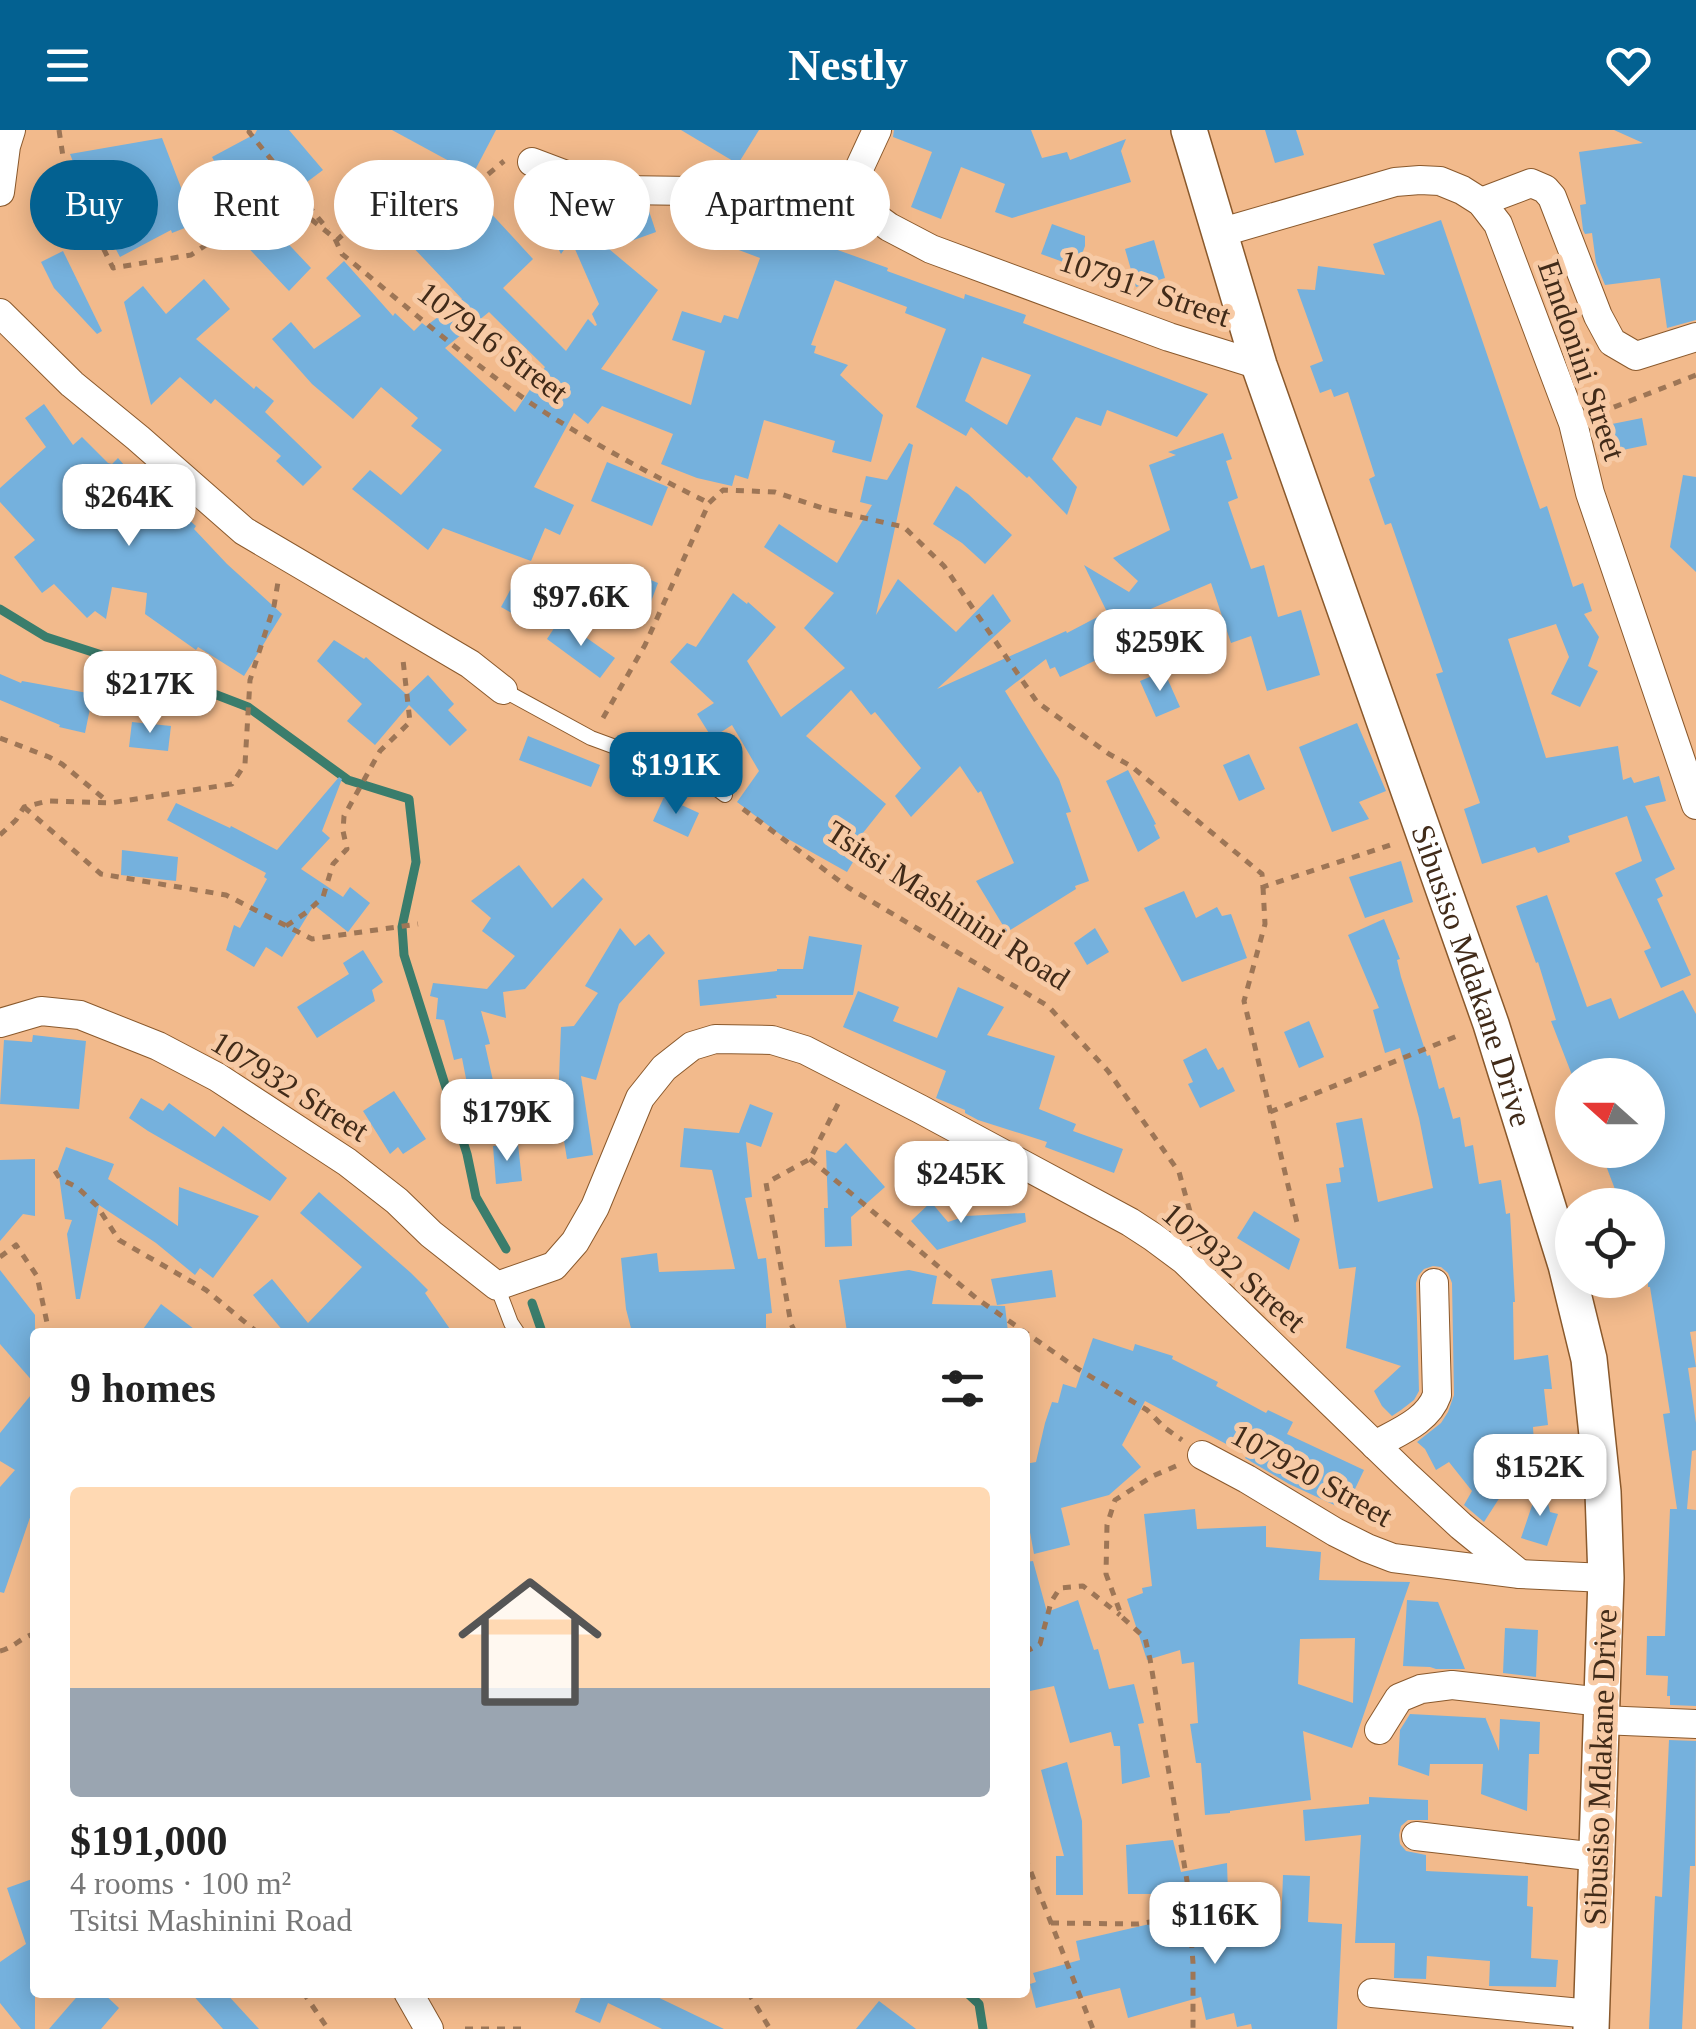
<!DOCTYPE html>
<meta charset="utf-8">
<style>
:root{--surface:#fff;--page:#f6f6f6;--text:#222;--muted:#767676;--line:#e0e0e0;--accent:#036191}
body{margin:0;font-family:"Times New Roman",serif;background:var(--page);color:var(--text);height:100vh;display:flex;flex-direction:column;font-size:38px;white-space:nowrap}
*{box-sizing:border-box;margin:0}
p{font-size:32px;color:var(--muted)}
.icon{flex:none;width:55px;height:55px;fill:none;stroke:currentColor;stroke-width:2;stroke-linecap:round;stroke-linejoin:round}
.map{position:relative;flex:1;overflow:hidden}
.panel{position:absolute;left:30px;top:1198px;width:1000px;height:670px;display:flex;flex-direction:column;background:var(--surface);border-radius:10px;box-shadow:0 5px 25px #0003}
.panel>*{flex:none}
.hud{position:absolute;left:30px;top:30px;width:1000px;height:90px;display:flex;gap:20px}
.needle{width:65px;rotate:291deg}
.fabs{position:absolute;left:1555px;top:928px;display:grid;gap:20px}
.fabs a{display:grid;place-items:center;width:110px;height:110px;border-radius:50%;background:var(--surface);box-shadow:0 5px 25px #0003;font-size:50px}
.price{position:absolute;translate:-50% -85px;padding:0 22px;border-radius:20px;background:#fff;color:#222;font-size:32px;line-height:65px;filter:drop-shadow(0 2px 5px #0008)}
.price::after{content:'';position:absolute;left:50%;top:60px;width:30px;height:22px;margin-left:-15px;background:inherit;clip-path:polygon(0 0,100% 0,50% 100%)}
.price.current{background:var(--accent);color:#fff}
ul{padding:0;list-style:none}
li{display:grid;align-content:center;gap:20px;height:530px;padding:0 40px}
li+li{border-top:2px solid var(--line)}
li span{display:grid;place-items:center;height:310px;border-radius:10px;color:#555}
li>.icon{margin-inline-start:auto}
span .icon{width:180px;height:180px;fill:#fffc;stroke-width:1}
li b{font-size:42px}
h2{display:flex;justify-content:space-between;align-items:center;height:120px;padding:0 40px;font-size:42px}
.pill{padding:0 35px;border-radius:45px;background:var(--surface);box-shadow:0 5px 25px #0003;font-size:35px;line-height:90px}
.pill.current{background:var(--accent);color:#fff}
header{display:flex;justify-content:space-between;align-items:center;height:130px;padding:0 40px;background:var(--accent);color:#fff;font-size:45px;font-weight:800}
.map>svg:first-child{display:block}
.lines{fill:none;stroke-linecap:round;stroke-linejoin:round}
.stream{stroke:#3a7d6c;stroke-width:9}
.building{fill:#75b1dd;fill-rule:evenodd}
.service-casing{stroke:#8a592c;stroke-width:16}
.minor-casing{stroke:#8a592c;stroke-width:30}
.tertiary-casing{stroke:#8a592c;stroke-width:38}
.path{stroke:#9e7656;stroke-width:5;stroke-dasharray:8 8;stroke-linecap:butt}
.service{stroke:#fff;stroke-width:14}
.minor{stroke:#fff;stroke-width:28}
.tertiary{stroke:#fff;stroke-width:35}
.labels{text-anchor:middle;stroke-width:10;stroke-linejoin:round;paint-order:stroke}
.street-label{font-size:32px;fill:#412b19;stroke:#f7caa5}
</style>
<header><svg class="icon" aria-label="menu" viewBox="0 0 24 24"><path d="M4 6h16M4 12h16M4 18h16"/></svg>Nestly<svg class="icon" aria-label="heart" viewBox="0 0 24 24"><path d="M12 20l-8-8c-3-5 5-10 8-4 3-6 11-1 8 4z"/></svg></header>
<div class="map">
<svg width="1696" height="1899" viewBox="0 0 1696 1899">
<rect width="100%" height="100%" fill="#f2ba8c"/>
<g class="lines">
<g class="stream">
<polyline points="0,479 46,507 170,547 248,577 348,650 409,669 416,732 402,797 404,825 467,1024 476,1067 506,1119"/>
<polyline points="532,1173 542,1202"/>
<polyline points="966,1862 979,1874 983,1899"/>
</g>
</g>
<g class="building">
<polygon points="257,0 289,0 323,40 267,82 282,100 278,103 311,138 289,161 238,107 250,97 212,27 255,4"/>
<polygon points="392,0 496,0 473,44"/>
<polygon points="681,0 759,0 738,34"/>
<polygon points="894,0 1031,0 1042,28 1067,22 1070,30 1126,9 1121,21 1131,52 1012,88 995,82 1005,54 961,37 941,89 911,77 932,22 893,7"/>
<polygon points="1265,0 1296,0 1304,25 1275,33"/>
<polygon points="1614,0 1696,0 1696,190 1667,198 1660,148 1605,155 1596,133 1592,103 1585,104 1583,100 1580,75 1586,74 1579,22 1643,13"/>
<polygon points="162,8 195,94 172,103 171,100 120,127 105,99 96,66 88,70 70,24"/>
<path d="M537 52 558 61 574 91 580 96 631 78H648L656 102 609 119 658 160 601 239 691 275 705 221 672 210 682 181 721 193 724 185 738 189 760 128 707 108 717 79H723L888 138 887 141 964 169 965 164 1026 185 1023 193 1208 264 1177 307 1107 280 1101 296 1076 287 1052 329 1077 357 1067 385 1029 346 1027 348 971 297 966 306 916 277 946 199 905 183 907 177 835 150 811 215 816 216 814 223 848 235 840 245 883 285 871 332 832 322 835 311 764 290 748 349 735 345 732 356 697 348 661 334 673 304 602 276 588 294 574 283 534 357 574 375 560 405 545 398 531 431 443 398 428 420 352 359 370 340 401 365 442 320 411 296 418 288 381 257 353 289 312 254 272 209 291 192 314 219 361 186 326 148 344 131 393 186 395 183 414 201 422 193 426 196 462 169 390 93 414 70 444 101 486 78 533 129 503 158 566 221 588 189 595 196 597 195 592 184 599 174 571 110 561 124 527 57ZM489 182 545 237 515 282 445 218ZM982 227 1031 245 1007 295 965 271Z"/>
<polygon points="1441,90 1540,379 1547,376 1573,457 1583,453 1592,481 1584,484 1599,507 1588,536 1598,541 1580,577 1551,564 1569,527 1556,494 1508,509 1546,628 1618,616 1623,650 1631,647 1634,653 1659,646 1666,671 1645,676 1675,739 1655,749 1663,766 1657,769 1691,845 1661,858 1644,821 1651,818 1615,743 1642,731 1627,686 1568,706 1570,712 1538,723 1535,717 1482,734 1464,679 1480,673 1436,544 1443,542 1391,393 1385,395 1369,349 1375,346 1348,262 1334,267 1331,259 1320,263 1310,236 1323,231 1297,159 1315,160 1318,136 1385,145 1373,114"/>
<polygon points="1052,94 1085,106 1085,116 1077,137 1041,124"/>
<polygon points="1154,110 1165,148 1136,157 1125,119"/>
<polygon points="63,121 102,201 97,204 54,158 41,132"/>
<polygon points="204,149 230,179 196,209 254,259 256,256 274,271 265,282 322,337 303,356 276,331 281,326 215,269 211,274 180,247 151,275 124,172 143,156 166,184"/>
<polygon points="44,274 73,315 82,307 108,333 112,334 118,328 147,361 151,357 196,396 194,399 227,434 282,484 244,546 198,517 196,520 145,484 147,463 112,457 106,489 95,481 87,488 54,454 42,463 14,427 35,410 0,372 0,358 46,317 25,288"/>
<polygon points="1642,288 1647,315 1618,321 1612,294"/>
<polygon points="1223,303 1232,329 1226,331 1238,368 1228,372 1251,439 1264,435 1278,487 1301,480 1320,545 1267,561 1251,506 1231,513 1211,453 1132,487 1153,526 1130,538 1120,519 1060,547 1055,537 1050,539 1046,529 1005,561 1059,649 1071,682 1066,683 1089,751 1075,756 1076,759 1007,802 976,751 1014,733 981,661 978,663 960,636 911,687 895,666 921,638 875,582 871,585 851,560 806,606 886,674 851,718 859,722 847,742 781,705 737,672 759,641 732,595 712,608 697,584 714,573 670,532 687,513 696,517 733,463 747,474 748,472 776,497 747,531 781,587 845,538 804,498 834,463 764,417 779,394 837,433 872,375 860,372 866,346 887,350 909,313 913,315 876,485 898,449 956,502 993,464 1011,491 937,559 1066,501 1067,503 1107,482 1084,435 1129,462 1138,451 1113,428 1170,400 1149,335 1176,325 1168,322"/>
<polygon points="607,332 668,357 652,396 591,371"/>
<polygon points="1683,345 1696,347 1696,442 1670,417"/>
<polygon points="956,356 968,364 1012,405 985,434 962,413 933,394"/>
<polygon points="622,438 658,453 649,477 612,462"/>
<polygon points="514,453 546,477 535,496 501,477"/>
<polygon points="560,489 615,528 600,548 547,509"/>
<polygon points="334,510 364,529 366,527 407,565 428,545 454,574 448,580 467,600 450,616 409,575 375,615 347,591 362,574 317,531"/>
<polygon points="1164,541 1180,577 1156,587 1140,551"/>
<polygon points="0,544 21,553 22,551 93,564 85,603 59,597 60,595 0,570"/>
<polygon points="132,592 171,596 168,621 129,617"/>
<polygon points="1357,593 1386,661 1359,672 1369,689 1332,702 1299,617"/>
<polygon points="528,606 600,635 591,657 519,630"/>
<polygon points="1249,624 1265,659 1239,671 1223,635"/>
<polygon points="1128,640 1156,694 1154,695 1160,708 1138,722 1106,651"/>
<polygon points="339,647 342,649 322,701 330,708 301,739 343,767 350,757 370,773 348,802 314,775 282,827 266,817 254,837 226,820 234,795 240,798 267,749 264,747 266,743 167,690 176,673 230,698 231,696 277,720"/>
<polygon points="664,667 699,683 688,707 653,691"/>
<polygon points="122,720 178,727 176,751 121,745"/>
<polygon points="1401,731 1413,772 1365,788 1349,747"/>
<polygon points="519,735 552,778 583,748 603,769 525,859 503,862 506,888 481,881 490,914 485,915 496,964 470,969 462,928 454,930 444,890 436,889 438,868 430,866 433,853 487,859 515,826 482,801 491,788 471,771"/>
<polygon points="1184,761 1196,788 1217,777 1222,786 1231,784 1247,828 1182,852 1144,778"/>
<polygon points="1547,765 1587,877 1611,868 1619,889 1683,860 1696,884 1696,1201 1690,1202 1696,1237 1688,1238 1696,1293 1696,1320 1692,1321 1687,1379 1696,1380 1696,1576 1670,1575 1670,1566 1667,1566 1668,1546 1646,1545 1647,1506 1665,1506 1670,1379 1677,1379 1663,1284 1670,1283 1650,1157 1648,1157 1648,1075 1621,1075 1600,1020 1648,1020 1648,945 1572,945 1551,891 1556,890 1538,832 1536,833 1516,776"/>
<polygon points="1384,789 1400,829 1397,830 1401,847 1427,926 1430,925 1439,959 1444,957 1453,989 1460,987 1465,1017 1473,1015 1479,1054 1501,1050 1506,1084 1510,1083 1515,1172 1513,1172 1514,1230 1548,1225 1552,1259 1544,1259 1548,1295 1533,1297 1534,1314 1484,1392 1464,1375 1472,1361 1449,1332 1436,1340 1425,1319 1417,1312 1441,1293 1448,1282 1454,1265 1452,1153 1448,1143 1441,1137 1433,1136 1424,1139 1418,1146 1416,1153 1419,1261 1414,1270 1401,1280 1392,1286 1382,1276 1374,1261 1401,1236 1346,1218 1356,1137 1339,1139 1326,1054 1341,1052 1339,1038 1344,1037 1336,993 1362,988 1378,1072 1433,1058 1419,988 1400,918 1385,923 1373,880 1379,878 1348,805"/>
<polygon points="620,798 635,816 649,804 665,823 619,874 596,950 581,946 593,1025 567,1029 558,975 561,897 574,896 598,863 585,856"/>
<polygon points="1095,798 1109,822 1087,835 1074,813"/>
<polygon points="809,806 862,815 853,865 776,865 777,868 700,876 698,850 777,841 777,839 803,839"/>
<polygon points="363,820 383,852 372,860 375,871 317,908 297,877 349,844 343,833"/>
<polygon points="958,857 1004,877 987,905 1055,926 1039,979 1076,994 1073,1001 1123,1019 1114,1043 1045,1017 1047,1012 978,990 965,983 965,980 936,968 946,941 843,897 858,861 899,877 893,891 937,908"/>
<polygon points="1309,891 1324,927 1299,938 1284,902"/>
<polygon points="33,905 86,911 79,979 0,974 4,910 32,912"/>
<polygon points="1206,918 1218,940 1223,937 1235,961 1200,978 1188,954 1193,952 1183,930"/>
<polygon points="394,961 426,1009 403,1024 398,1017 390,1024 363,981"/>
<polygon points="141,968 163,981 169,973 215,1007 223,996 287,1048 270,1071 148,1001 129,988"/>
<polygon points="750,974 773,983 761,1017 746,1012 752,1067 745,1068 758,1129 766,1128 772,1183 766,1184 766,1199 724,1202 632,1202 626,1179 621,1128 657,1123 659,1142 735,1139 712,1040 680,1037 684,998 739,1003"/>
<polygon points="846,1013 885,1057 851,1087 852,1116 825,1117 824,1078 828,1078 826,1020 836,1023"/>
<polygon points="518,1014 522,1051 496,1054 493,1016"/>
<polygon points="66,1017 114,1034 108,1049 178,1096 179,1057 259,1086 213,1148 200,1138 195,1145 156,1113 99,1075 80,1169 76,1169 67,1104 72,1090 65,1089 58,1039"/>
<polygon points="35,1029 35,1086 23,1084 0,1111 0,1030"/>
<polygon points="319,1062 411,1143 428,1160 425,1163 452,1202 284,1202 253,1165 272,1149 308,1193 362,1137 300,1083"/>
<polygon points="931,1072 948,1092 966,1086 1025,1083 1026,1092 937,1120 911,1091"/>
<polygon points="1254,1081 1300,1109 1289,1140 1237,1108"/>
<polygon points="0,1140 35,1185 35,1254 0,1214"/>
<polygon points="909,1140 937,1146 932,1174 1005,1176 1008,1202 847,1202 839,1150"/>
<polygon points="1052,1140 1056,1167 997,1175 991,1149"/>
<polygon points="161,1174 198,1202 141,1202"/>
<polygon points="1093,1208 1133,1221 1135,1214 1173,1226 1172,1229 1218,1252 1216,1256 1266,1283 1268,1280 1293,1292 1287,1304 1364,1340 1345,1380 1289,1354 1245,1328 1247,1325 1145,1271 1122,1315 1141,1337 1109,1365 1061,1378 1070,1415 1034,1424 1025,1375 1025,1334 1036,1332 1045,1293 1052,1272 1058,1273 1063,1254 1076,1258"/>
<polygon points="35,1260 35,1373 4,1463 0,1462 0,1357 15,1340 0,1331 0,1303"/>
<polygon points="1542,1346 1550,1382 1558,1384 1547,1416 1521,1408"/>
<path d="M1195 1379 1197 1399 1266 1396V1417L1321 1422 1319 1450 1410 1452 1352 1618 1303 1601 1311 1670 1230 1681V1683L1205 1685 1201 1633H1196L1190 1594 1198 1593 1194 1532 1182 1534 1180 1520 1147 1530 1127 1469 1143 1463 1142 1458 1152 1456 1144 1384ZM1355 1508 1353 1573 1298 1554 1300 1509Z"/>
<polygon points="1033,1431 1047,1482 1078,1470 1094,1520 1098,1519 1109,1559 1134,1554 1144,1593 1138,1594 1150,1647 1122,1654 1120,1616 1114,1616 1111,1602 1070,1613 1054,1556 1025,1562 1025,1432"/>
<polygon points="1407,1470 1438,1472 1465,1539 1436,1539 1430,1537 1403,1536"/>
<polygon points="1505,1498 1538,1500 1536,1547 1503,1543"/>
<polygon points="1410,1584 1485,1588 1485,1587 1499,1621 1500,1589 1540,1592 1539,1624 1529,1624 1527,1681 1481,1664 1483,1634 1430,1634 1429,1646 1398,1635 1400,1600"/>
<polygon points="1669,1610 1696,1611 1695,1736 1690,1736 1682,1899 1649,1899 1655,1766 1662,1767"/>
<polygon points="1067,1632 1082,1691 1083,1765 1056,1765 1056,1726 1064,1726 1041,1640"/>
<polygon points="1369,1667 1428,1670 1428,1690 1408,1690 1401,1696 1399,1705 1400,1714 1406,1721 1426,1725 1426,1741 1528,1746 1527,1776 1533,1777 1531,1828 1558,1830 1556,1857 1489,1856 1490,1831 1427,1826 1426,1849 1394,1848 1395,1813 1355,1813 1361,1705 1305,1711 1303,1680 1369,1674"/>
<polygon points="1173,1710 1181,1742 1227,1733 1228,1764 1128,1764 1126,1715"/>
<polygon points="1283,1745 1310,1746 1308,1792 1342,1794 1337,1899 1252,1899 1251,1894 1237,1897 1234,1883 1206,1890 1201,1867 1128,1888 1120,1858 1036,1878 1030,1854 1036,1852 1033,1843 1080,1830 1076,1811 1232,1775 1231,1797 1281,1799"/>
<polygon points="35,1748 35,1899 21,1899 0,1873 0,1832 26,1814 7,1758"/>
<polygon points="81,1862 102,1862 119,1878 101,1899 49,1899"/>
<polygon points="190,1862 225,1862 259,1899 223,1899"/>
<polygon points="583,1862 647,1862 724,1899 662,1899 608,1873 600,1893 575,1882"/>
<polygon points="879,1871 916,1899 856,1899"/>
</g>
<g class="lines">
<g class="service-casing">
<g id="service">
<polyline points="503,560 591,608 705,650 725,665"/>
<polyline points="497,1156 511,1193 517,1202"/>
</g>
</g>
<g class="minor-casing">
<g id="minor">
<polyline points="532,32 585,52 621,60 773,62 822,53 852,54 856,73 889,97 931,119 1169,207 1259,235"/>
<polyline points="852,54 877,0"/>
<polyline points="0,62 6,16 11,0"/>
<polyline points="1481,72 1531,53 1545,59 1552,67 1598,186 1612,212 1636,226 1696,207"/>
<polyline points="1219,103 1395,52 1420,50 1440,51 1462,60 1481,72 1498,94 1573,293 1590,363 1696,675"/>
<polyline points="0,183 72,254 138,308 244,401 470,534 503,560"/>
<polyline points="0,893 41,881 80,885 158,916 217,947 347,1032 397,1071 431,1104 497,1156 554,1136 575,1112 595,1077 640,968 664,938 692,916 715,909 772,910 805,920 920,979 1130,1092 1153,1107 1184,1130 1405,1344 1461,1396 1520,1444"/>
<path d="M1375 1315C1398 1302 1428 1291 1437 1265L1434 1153"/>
<polyline points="1202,1325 1247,1349 1335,1402 1367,1418 1393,1428 1520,1444 1606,1448"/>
<polyline points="1601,1590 1696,1594"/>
<polyline points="1379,1600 1399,1568 1421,1559 1452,1555 1602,1572"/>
<polyline points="1416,1706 1597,1727"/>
<polyline points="408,1862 429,1899"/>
<polyline points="1372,1863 1591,1884"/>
</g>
</g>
<g class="tertiary-casing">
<g id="tertiary">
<path id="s1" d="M1189 0 1259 235 1491 894 1566 1135 1589 1229 1603 1362 1606 1448 1591 1899"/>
</g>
</g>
<g class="path">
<polyline points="59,0 65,40 113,138 191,125 266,75 297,78 337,110 376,74 425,44 468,49 486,46 504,31"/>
<polyline points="250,0 249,2 328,100"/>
<path d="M335 109 342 124C405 175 467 230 535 276 590 312 650 344 709 373"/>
<polyline points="1599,283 1696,245"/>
<polyline points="603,588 645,515 709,373 723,360 775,362 825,379 904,397 944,436 1037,572 1109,624 1131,636 1262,744 1263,757 1393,714"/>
<polyline points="0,608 49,627 62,634 107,671"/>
<polyline points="24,677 101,744 226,765 312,809 418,794"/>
<polyline points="743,679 849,758 1048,876 1108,941 1179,1042 1196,1103"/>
<polyline points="0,705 16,690 24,677 48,671 110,673 232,654 245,634 250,550 274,476 278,452"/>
<polyline points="1263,757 1265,794 1244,871 1298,1097"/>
<polyline points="286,796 307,782 323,767 333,734 347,719 343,701 344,686 380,621 410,592 403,530"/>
<polyline points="1270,982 1462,904"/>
<polyline points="810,1029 976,1168 1078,1239 1147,1280 1165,1298 1182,1310"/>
<polyline points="55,1041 60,1049 77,1057 97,1076 119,1110 206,1160 257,1202"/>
<polyline points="0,1127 16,1115 37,1146 49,1202"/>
<polyline points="795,1202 791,1194 766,1053 810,1029 840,970"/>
<polyline points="1176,1336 1153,1346 1115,1370 1107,1395 1106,1444 1122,1487 1145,1508 1150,1529 1187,1751 1193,1833 1193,1899"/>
<path d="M0 1521C14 1518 22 1506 35 1504"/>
<polyline points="1025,1522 1040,1514 1051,1472 1060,1458 1083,1456 1120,1485"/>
<polyline points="1025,1727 1093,1899"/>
<polyline points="1051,1793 1138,1794 1187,1786"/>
<polyline points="303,1862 328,1899"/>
<polyline points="748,1862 770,1899"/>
<polyline points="465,1899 523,1899"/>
</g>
<use href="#service" class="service"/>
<use href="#minor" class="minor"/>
<use href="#tertiary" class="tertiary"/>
</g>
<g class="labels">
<g class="street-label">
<text transform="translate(1145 158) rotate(19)" y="11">107917 Street</text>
<text transform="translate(493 212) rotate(37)" y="11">107916 Street</text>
<text transform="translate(1582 230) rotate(71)" y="11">Emdonini Street</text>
<text transform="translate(948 775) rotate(33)" y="11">Tsitsi Mashinini Road</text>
<text dy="11" stroke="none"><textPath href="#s1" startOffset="892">Sibusiso Mdakane Drive</textPath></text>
<text transform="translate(290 956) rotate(32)" y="11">107932 Street</text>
<text transform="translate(1234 1137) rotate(41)" y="11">107932 Street</text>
<text transform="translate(1312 1345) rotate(29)" y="11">107920 Street</text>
<text transform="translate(1600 1637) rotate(-88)" y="11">Sibusiso Mdakane Drive</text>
</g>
</g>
</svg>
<div class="fabs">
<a><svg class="needle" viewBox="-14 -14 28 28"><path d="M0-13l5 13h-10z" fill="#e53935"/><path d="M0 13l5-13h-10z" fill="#767676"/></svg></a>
<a><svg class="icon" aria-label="locate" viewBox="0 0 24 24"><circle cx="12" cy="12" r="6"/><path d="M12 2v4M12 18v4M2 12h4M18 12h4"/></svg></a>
</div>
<b class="price" style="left:129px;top:419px">$264K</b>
<b class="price" style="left:581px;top:519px">$97.6K</b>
<b class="price" style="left:1160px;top:564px">$259K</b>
<b class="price" style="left:150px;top:606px">$217K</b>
<b class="price current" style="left:676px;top:687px">$191K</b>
<b class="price" style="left:507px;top:1034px">$179K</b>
<b class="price" style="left:961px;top:1096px">$245K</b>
<b class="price" style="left:1540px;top:1389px">$152K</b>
<b class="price" style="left:1215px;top:1837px">$116K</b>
<div class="hud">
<a class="pill current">Buy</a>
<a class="pill">Rent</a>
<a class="pill">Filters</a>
<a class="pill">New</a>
<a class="pill">Apartment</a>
</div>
<section class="panel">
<h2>9 homes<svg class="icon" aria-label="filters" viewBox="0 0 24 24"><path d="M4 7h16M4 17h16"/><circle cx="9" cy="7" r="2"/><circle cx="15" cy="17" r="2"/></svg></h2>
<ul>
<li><span style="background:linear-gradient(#ffd9b3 65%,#9aa5b1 0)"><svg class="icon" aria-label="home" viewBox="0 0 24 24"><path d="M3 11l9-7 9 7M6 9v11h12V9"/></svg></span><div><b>$191,000</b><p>4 rooms · 100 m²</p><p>Tsitsi Mashinini Road</p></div></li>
</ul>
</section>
</div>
